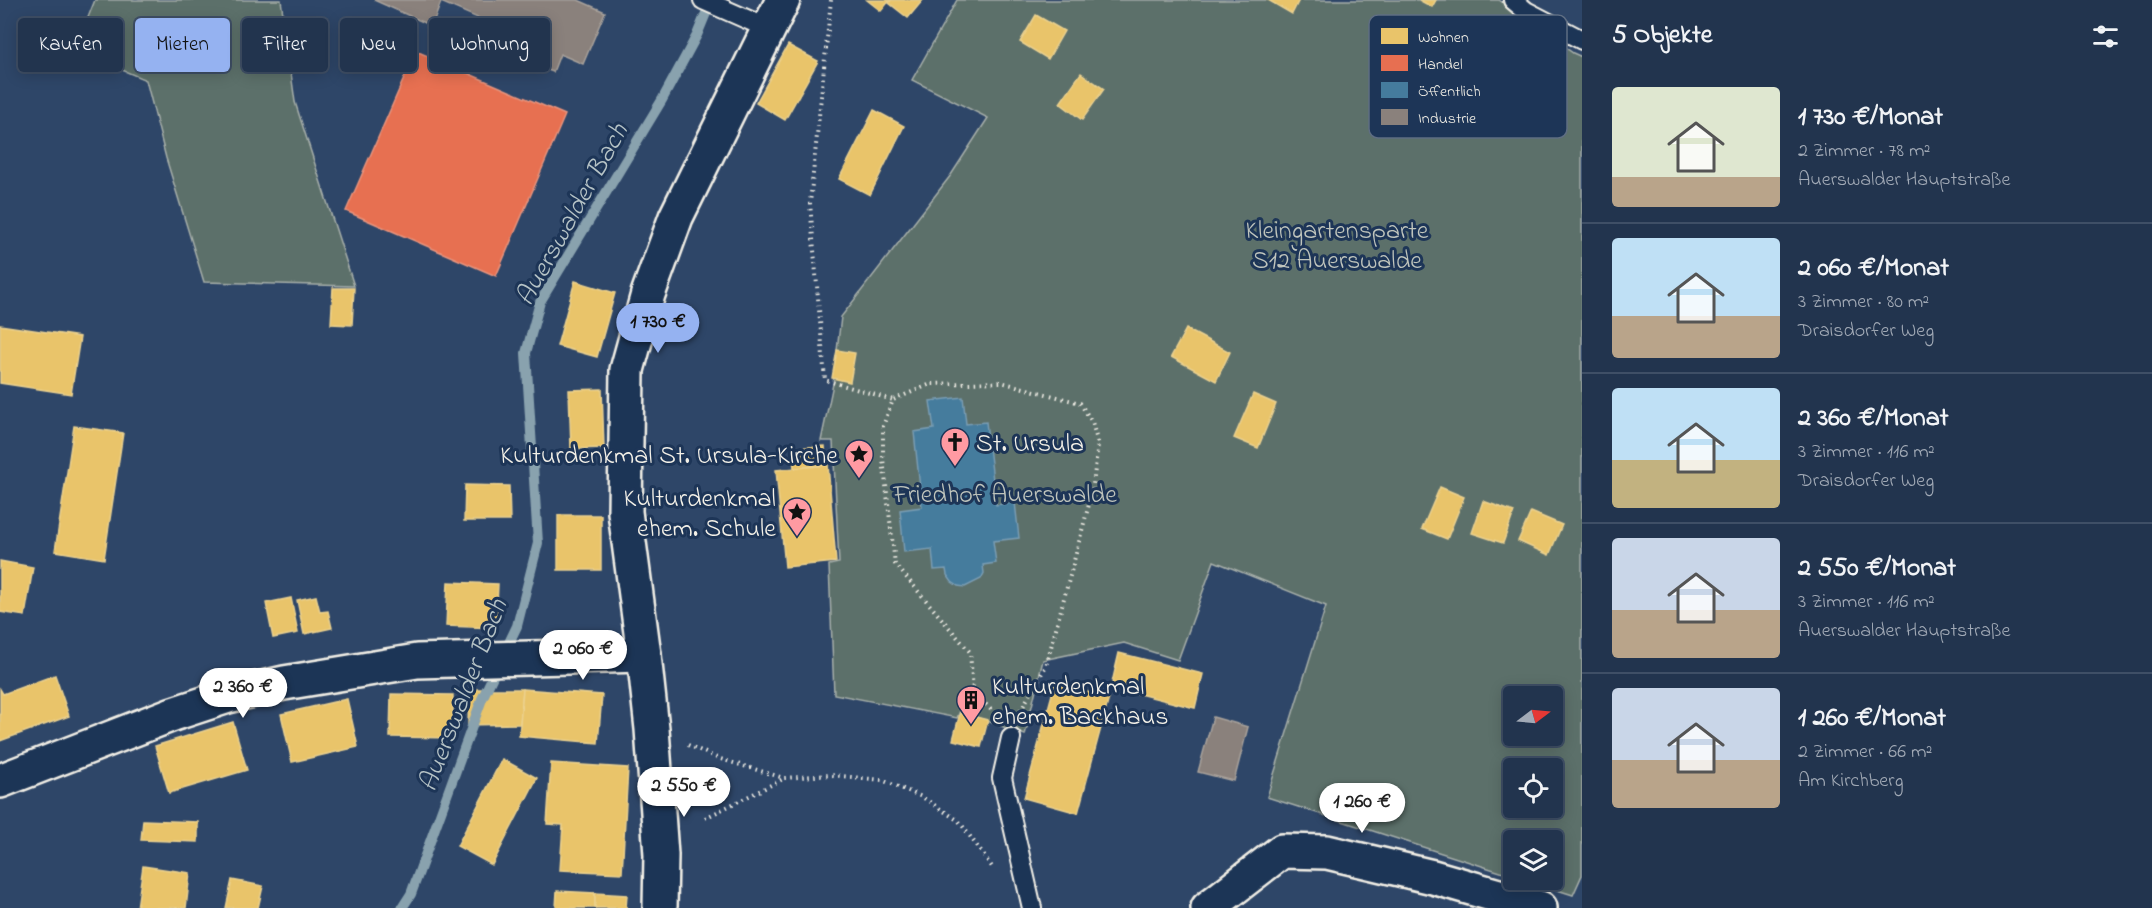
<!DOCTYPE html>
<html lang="de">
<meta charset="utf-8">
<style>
:root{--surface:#22344e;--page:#2e3f58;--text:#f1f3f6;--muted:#a2aab6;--line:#3f4f66;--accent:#95b2f1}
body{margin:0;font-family:"Indie Flower",sans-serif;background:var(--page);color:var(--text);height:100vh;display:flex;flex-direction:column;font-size:22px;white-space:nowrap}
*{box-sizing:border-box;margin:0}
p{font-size:20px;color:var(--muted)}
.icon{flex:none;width:33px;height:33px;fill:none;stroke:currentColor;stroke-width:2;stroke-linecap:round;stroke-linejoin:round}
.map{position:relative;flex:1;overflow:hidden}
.side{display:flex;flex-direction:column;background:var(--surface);width:570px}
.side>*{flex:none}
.guide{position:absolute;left:18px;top:18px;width:570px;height:54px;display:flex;gap:12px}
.needle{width:39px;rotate:74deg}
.fabs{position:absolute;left:1503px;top:686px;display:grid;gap:12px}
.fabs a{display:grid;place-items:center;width:60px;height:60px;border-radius:6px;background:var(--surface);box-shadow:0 3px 15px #0003,0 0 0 2px var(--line);font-size:30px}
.price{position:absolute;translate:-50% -51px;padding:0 14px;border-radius:21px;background:#fff;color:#222;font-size:20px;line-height:39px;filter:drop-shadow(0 2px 3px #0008)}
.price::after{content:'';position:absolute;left:50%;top:36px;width:18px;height:14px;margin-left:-9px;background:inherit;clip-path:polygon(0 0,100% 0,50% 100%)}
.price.on{background:var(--accent);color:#111}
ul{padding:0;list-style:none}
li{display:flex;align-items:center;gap:18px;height:150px;padding:0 30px}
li+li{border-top:2px solid var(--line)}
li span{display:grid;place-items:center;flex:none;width:168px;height:120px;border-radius:6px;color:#555}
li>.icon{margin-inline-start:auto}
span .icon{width:72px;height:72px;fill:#fffc;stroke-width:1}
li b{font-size:26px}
h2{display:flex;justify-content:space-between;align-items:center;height:72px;padding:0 30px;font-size:26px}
.chip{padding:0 21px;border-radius:6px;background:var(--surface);box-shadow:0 3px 15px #0003,0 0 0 2px var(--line);font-size:21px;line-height:54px}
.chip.on{background:var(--accent);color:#111}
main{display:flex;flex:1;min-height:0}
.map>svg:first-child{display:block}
.green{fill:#5c6f6b;stroke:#a8b0aa;stroke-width:1.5;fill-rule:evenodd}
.homes{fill:#e9c46a;stroke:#ecd290;stroke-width:1.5}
.shops{fill:#e76f51;stroke:#eb967e;stroke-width:1.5}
.public{fill:#457b9d;stroke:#7a9eb4;stroke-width:1.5}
.industry{fill:#8a817c;stroke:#aaa39c;stroke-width:1.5}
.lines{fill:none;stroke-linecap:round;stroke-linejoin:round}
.stream{stroke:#89a2ae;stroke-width:10}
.service-casing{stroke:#f4f1e8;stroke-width:22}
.minor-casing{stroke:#f4f1e8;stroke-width:38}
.secondary-casing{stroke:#f4f1e8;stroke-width:38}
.path{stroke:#f4f1e8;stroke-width:4;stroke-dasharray:1.5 4.5;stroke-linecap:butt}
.service{stroke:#1d3557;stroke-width:18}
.minor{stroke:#1d3557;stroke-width:33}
.secondary{stroke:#1d3557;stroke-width:33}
.labels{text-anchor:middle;stroke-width:6;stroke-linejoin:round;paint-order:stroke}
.park-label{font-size:26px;fill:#bfc4bc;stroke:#1d3557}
.poi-label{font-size:26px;fill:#f4f1e8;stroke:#1d3557;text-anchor:start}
.water-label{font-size:27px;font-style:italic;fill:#b6c3c6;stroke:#1d3557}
.key{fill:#1d3557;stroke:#5e6d82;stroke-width:1.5}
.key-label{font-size:16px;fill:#f4f1e8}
</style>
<main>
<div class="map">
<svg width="1582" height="908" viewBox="0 0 1582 908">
<rect width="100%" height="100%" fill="#2e4668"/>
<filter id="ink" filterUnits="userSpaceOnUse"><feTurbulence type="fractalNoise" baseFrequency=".0167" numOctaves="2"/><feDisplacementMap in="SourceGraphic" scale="12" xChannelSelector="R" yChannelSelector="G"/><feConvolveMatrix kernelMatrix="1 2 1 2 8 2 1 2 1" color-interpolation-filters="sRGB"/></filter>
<g filter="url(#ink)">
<g class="green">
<polygon points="95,0 281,0 295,102 354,286 204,282 166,158 146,80 75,50"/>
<path d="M957 0H1499L1573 53 1582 57V875L1573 895 1523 879H1552V840H1514L1513 876 1267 797 1326 606 1214 561 1178 660 1124 643 1043 660 1025 735 960 711 957 718 834 694 829 565 839 563 833 441H821L833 384 841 317 951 175 988 118 912 80ZM1514 696H1552V735H1514ZM1514 768H1552V807H1514Z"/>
</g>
<g class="homes">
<polygon points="867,0 890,0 881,11"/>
<polygon points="891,0 923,0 908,18 889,3"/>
<polygon points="1268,0 1299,0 1292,14"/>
<polygon points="1419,0 1436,0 1432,7"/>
<polygon points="1036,15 1064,31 1048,59 1020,42"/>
<polygon points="788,45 818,61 785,120 756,103"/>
<polygon points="1081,73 1104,89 1082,120 1060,103"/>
<polygon points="874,110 904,126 870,195 839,179"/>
<polygon points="575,281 615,293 597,357 557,346"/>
<polygon points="333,288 354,288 352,325 331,324"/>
<polygon points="0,325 80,337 71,394 0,383"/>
<polygon points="1186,329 1230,352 1216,381 1171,357"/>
<polygon points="837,350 855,353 850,382 832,378"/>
<polygon points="602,389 604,448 571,449 569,390"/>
<polygon points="1253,394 1276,404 1258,448 1234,438"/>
<polygon points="74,426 123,433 104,559 55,551"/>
<polygon points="825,446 826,465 794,468 792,448"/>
<polygon points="828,465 836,562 785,567 776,470"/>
<polygon points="465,485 509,486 510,521 464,521"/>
<polygon points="1440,487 1464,497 1447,539 1422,529"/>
<polygon points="1483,501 1514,512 1503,543 1472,533"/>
<polygon points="1531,512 1562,525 1549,555 1518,541"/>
<rect x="558" y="515" width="43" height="55"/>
<polygon points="0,561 33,567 25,616 0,612"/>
<polygon points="448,582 498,584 496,628 446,626"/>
<polygon points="316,596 320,612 328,611 332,628 304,634 297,600"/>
<polygon points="291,598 298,633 273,638 266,603"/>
<polygon points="1119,653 1203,674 1195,708 1111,687"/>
<polygon points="55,675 69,716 0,741 0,689 3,694"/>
<polygon points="1055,683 1109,698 1078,813 1024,798"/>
<polygon points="469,689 523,689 520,724 468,725"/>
<polygon points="523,689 602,695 598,743 519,736"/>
<polygon points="391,694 453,695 453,738 390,737"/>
<polygon points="347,699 358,747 292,762 281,714"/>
<polygon points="960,713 988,720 981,747 953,740"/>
<polygon points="233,722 247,770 169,793 155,746"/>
<polygon points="502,759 537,778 492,865 457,846"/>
<polygon points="551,763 628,768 622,873 560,870 563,825 547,824"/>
<polygon points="143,820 198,822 198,842 141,840"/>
<polygon points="143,866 190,873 186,908 137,908"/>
<polygon points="232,880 263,886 258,908 226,908"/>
<polygon points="557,891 595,893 595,908 556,908"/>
<polygon points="595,893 627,895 626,908 595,908"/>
</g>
<polygon class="shops" points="416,51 565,115 496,276 346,211"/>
<polygon class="public" points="963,397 966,424 986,422 996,505 1015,502 1019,538 993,541 996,563 983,565 984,573 981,579 965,587 958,586 952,582 947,575 946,569 934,570 932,549 904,552 900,510 922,507 914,432 934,429 930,401"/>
<g class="industry">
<polygon points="374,0 578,0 605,12 583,64 560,54 553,72 525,61 533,42 441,2 432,26"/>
<polygon points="1213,717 1248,727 1234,781 1198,772"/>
</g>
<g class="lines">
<polyline class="stream" points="402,908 411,894 482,699 517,626 538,543 526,353 540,302 662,100 697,35 711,1"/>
<g class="service-casing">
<g id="service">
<polyline points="703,0 769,29"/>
<polyline points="1513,0 1526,11 1582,40"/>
<polyline points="1011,738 1002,778 1032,908"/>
</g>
</g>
<g class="minor-casing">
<g id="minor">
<polyline points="0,781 173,714 228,696 284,683 417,661 644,655"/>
<polyline points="1208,908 1282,851 1327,852 1433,877 1540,908"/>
</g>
</g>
<g class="secondary-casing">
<polyline id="secondary" points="660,908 661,855 652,729 644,655 625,512 627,370 648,294 676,217 783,0"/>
</g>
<g class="path">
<polyline points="831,0 810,203 825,380 893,400"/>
<polyline points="995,714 973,691 970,652 895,564 883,459 883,426 893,400 931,384 1001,382 1080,403 1092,422 1098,444 1092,493 1046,666 1020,712"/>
<polyline points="688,745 717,758 784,778 831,775 882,780 922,797 959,821 992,867"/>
<polyline points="705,818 783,779"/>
</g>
<use href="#service" class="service"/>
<use href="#minor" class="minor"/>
<use href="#secondary" class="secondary"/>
</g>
</g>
<defs>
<g id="church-pin" transform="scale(1.5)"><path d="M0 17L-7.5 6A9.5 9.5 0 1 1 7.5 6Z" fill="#ff9aa2" stroke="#1d3557"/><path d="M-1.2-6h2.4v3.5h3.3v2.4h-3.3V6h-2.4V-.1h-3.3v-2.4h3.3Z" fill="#111"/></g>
<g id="sight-pin" transform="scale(1.5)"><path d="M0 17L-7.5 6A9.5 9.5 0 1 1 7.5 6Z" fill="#ff9aa2" stroke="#1d3557"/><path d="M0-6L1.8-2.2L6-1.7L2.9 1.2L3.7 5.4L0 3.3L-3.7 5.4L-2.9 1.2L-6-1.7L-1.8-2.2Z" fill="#111"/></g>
<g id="building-pin" transform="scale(1.5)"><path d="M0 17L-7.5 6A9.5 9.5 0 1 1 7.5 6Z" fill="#ff9aa2" stroke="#1d3557"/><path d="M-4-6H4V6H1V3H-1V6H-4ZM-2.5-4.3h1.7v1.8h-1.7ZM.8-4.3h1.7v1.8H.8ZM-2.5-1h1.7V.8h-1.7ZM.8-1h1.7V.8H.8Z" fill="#111"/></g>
</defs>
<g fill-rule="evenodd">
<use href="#church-pin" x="955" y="442"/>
<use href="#sight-pin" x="859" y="454"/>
<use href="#sight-pin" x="797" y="512"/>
<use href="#building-pin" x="971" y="700"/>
</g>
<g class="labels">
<g class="park-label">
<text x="1337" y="238">Kleingartensparte<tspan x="1337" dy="30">S12 Auerswalde</tspan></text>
<text x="1005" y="502">Friedhof Auerswalde</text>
</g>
<g class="poi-label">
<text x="976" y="451">St. Ursula</text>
<text x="838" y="463" text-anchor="end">Kulturdenkmal St. Ursula-Kirche</text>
<text x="776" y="506" text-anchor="end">Kulturdenkmal<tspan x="776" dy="30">ehem. Schule</tspan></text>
<text x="992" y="694">Kulturdenkmal<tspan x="992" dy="30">ehem. Backhaus</tspan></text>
</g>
<g class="water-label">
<text transform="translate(571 214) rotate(-61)" y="9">Auerswalder Bach</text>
<text transform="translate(462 695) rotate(-69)" y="9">Auerswalder Bach</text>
</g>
</g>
<rect x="1369" y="15" width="198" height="123" rx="9" class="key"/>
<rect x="1381" y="28" width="27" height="16" fill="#e9c46a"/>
<rect x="1381" y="55" width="27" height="16" fill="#e76f51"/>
<rect x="1381" y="82" width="27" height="16" fill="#457b9d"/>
<rect x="1381" y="109" width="27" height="16" fill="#8a817c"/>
<g class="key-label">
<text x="1418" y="42">Wohnen</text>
<text x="1418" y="69">Handel</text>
<text x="1418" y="96">Öffentlich</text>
<text x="1418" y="123">Industrie</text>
</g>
</svg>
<div class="fabs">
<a><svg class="needle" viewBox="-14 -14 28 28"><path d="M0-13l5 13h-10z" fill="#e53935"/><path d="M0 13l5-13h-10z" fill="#a2aab6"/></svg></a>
<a><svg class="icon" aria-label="locate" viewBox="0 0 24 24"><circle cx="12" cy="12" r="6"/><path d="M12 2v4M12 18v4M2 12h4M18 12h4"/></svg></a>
<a><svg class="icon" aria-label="layers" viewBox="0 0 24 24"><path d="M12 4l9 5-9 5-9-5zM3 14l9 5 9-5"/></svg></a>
</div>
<b class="price on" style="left:658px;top:354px">1 730 €</b>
<b class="price" style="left:583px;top:681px">2 060 €</b>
<b class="price" style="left:243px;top:719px">2 360 €</b>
<b class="price" style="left:684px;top:818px">2 550 €</b>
<b class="price" style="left:1362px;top:834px">1 260 €</b>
<div class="guide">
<a class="chip">Kaufen</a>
<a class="chip on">Mieten</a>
<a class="chip">Filter</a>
<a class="chip">Neu</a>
<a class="chip">Wohnung</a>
</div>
</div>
<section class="side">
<h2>5 Objekte<svg class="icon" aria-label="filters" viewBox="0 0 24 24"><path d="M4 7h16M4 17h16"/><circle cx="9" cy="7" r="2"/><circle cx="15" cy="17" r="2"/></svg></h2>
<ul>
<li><span style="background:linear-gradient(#dfe7d0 75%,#b9a48a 0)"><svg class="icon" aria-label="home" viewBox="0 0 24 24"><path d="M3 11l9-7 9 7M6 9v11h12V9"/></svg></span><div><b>1 730 €/Monat</b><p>2 Zimmer · 78 m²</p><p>Auerswalder Hauptstraße</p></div></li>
<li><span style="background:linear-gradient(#bfe0f5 65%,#b9a48a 0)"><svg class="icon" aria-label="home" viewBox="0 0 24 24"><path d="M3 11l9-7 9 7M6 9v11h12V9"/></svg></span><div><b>2 060 €/Monat</b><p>3 Zimmer · 80 m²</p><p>Draisdorfer Weg</p></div></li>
<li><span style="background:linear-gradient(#bfe0f5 60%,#c2b280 0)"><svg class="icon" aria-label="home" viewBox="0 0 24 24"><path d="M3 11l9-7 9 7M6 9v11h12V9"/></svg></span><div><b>2 360 €/Monat</b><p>3 Zimmer · 116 m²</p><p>Draisdorfer Weg</p></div></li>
<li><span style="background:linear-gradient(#c9d6e8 60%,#b9a48a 0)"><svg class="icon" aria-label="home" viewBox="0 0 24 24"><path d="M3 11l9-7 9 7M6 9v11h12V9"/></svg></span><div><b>2 550 €/Monat</b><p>3 Zimmer · 116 m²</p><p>Auerswalder Hauptstraße</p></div></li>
<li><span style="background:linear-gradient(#c9d6e8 60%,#b9a48a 0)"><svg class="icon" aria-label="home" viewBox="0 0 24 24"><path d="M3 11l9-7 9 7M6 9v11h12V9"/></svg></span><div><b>1 260 €/Monat</b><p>2 Zimmer · 66 m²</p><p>Am Kirchberg</p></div></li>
</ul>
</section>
</main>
